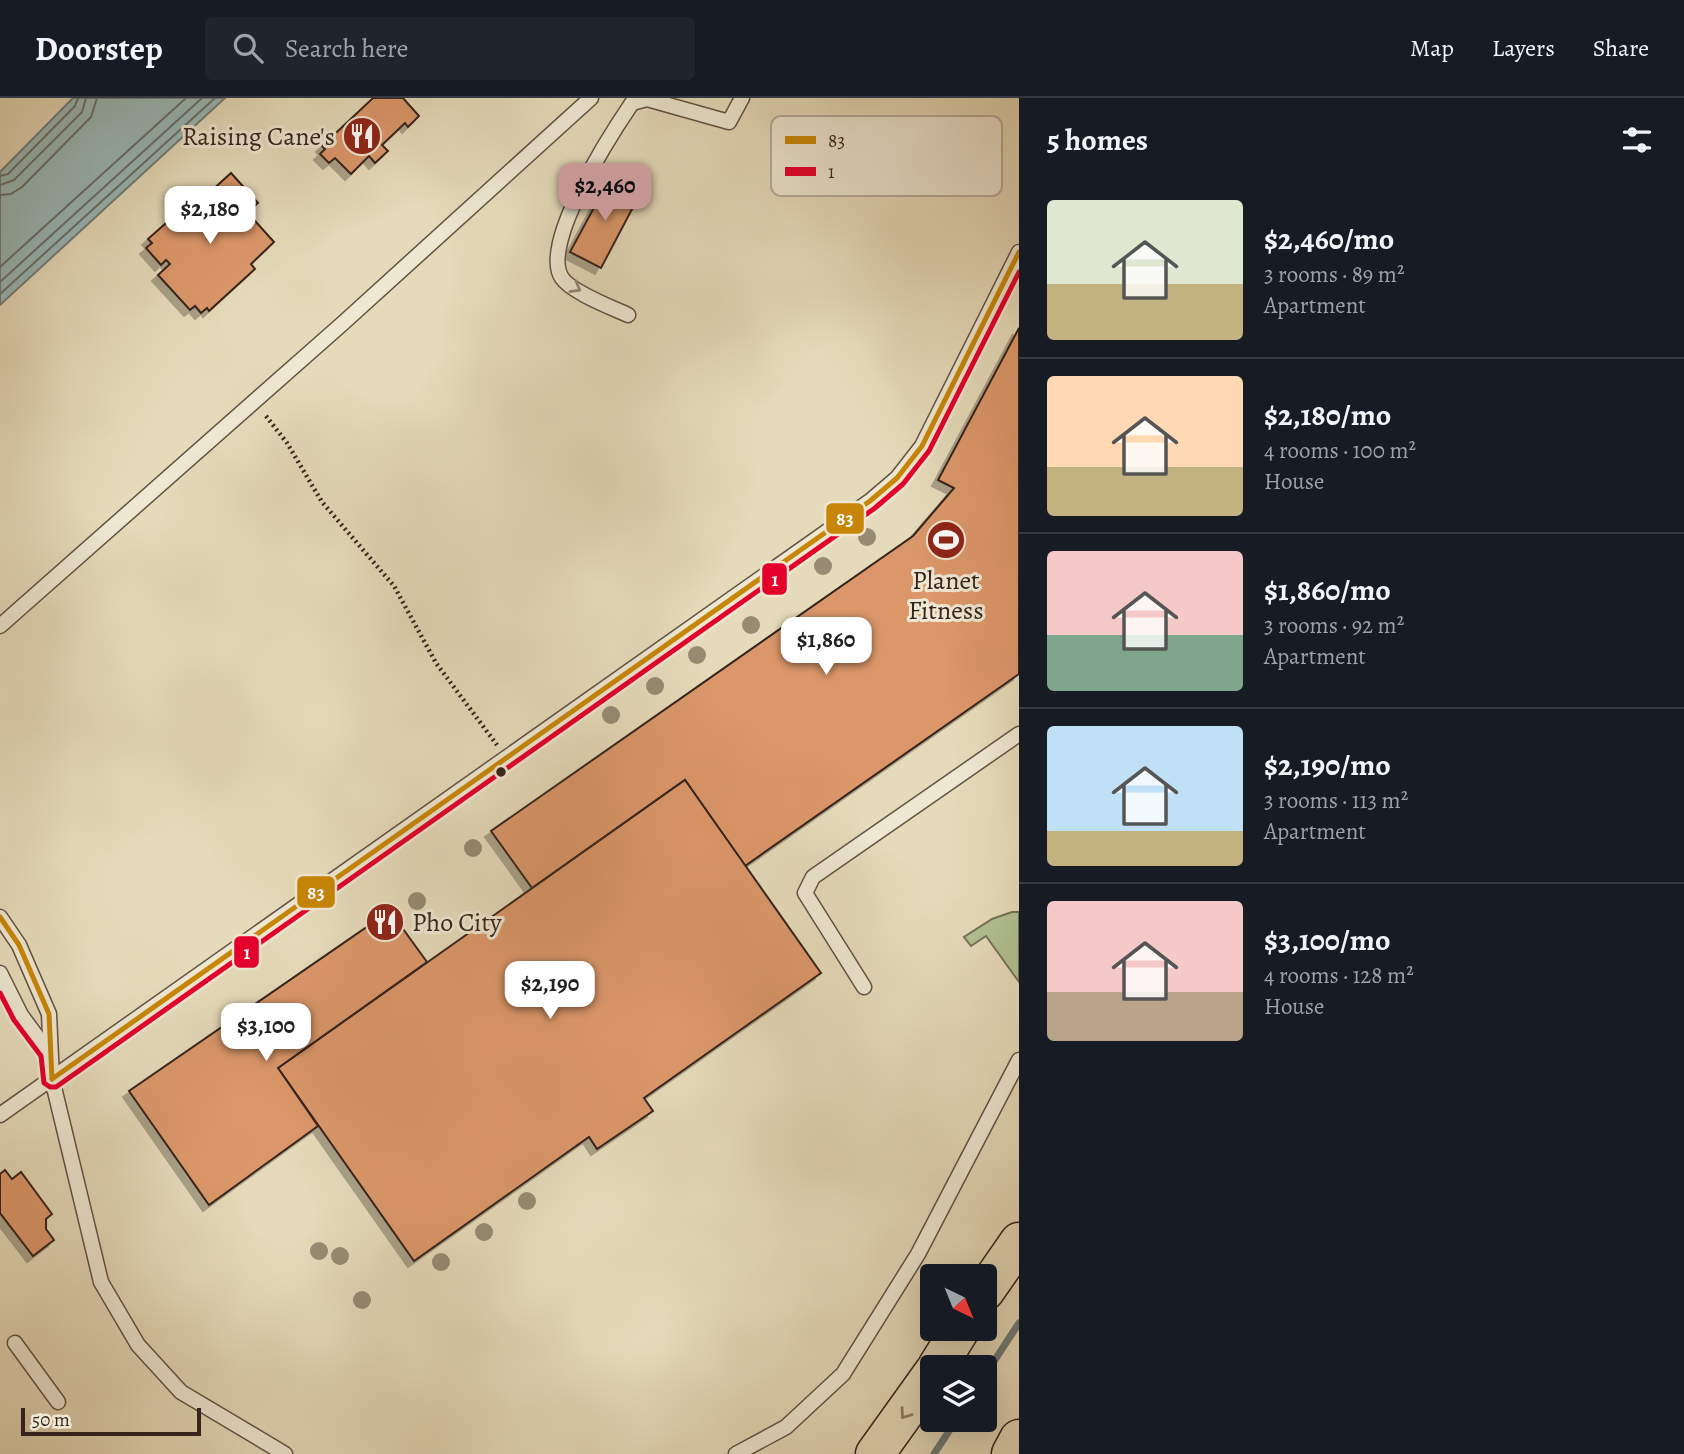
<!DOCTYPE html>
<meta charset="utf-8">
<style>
:root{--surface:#171b24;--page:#20242c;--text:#f1f3f6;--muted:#9ea1a6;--line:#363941;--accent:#c59692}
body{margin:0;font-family:Alegreya,serif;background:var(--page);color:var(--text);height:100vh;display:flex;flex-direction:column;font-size:26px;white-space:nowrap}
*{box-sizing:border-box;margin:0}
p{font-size:23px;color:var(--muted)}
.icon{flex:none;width:38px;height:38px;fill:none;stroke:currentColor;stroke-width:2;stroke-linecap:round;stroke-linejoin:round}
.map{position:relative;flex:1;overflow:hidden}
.panel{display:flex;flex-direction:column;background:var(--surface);width:665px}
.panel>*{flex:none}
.needle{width:46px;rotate:137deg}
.buttons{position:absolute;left:920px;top:1166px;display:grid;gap:14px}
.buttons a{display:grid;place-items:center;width:77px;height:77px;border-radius:7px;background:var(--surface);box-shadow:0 7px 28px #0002;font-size:35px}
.scale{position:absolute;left:21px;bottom:18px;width:180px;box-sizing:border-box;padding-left:7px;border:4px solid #36241c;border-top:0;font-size:19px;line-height:24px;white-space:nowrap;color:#36241c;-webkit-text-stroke:5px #eee7d2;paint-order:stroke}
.price{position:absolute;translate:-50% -60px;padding:0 16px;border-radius:14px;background:#fff;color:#222;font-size:23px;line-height:46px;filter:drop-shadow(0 2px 4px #0008)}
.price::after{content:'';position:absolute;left:50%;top:42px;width:21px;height:16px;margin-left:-10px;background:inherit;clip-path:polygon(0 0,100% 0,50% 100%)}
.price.on{background:var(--accent);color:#111}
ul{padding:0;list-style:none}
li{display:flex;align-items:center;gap:21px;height:175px;padding:0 28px}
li+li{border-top:2px solid var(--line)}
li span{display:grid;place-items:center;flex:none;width:196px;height:140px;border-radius:7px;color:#555}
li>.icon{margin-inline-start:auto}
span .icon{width:84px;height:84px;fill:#fffc;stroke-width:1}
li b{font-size:30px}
h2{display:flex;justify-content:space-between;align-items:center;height:84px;padding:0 28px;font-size:30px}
header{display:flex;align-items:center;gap:42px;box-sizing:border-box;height:98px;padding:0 35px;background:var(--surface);border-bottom:2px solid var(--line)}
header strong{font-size:33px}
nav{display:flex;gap:38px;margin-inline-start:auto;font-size:24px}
.search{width:490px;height:63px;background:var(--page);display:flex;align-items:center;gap:18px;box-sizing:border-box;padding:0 24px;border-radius:7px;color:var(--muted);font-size:26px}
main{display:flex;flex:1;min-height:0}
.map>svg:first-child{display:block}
.green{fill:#b1c092;stroke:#747257;stroke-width:2}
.water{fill:#98b9b7;stroke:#717d79;stroke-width:2}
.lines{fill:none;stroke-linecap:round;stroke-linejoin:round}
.shore{stroke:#676e6a;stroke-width:2}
.stream{stroke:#717d79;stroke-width:7}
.building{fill:#db976b;stroke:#36241c;stroke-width:2;filter:url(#shadow)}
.service-casing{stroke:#625243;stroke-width:17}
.motorway-casing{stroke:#36241c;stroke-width:41}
.path{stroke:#36241c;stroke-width:4.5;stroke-dasharray:2 3.5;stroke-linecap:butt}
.service{stroke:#eee7d2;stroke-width:14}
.motorway{stroke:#e5dab9;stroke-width:38}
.bus-1-casing{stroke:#eee7d2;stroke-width:10}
.bus-2-casing{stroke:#eee7d2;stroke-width:10}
.bus-1{stroke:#c78607;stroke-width:5}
.bus-2{stroke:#e4002b;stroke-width:5}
.tree{fill:#968b73}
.oneway{stroke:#928677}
.oneway2{stroke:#8e7f6a}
.bus-dot{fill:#36241c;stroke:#eee7d2;stroke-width:2.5}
.labels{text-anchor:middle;stroke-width:6;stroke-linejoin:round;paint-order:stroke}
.poi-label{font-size:26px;fill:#36241c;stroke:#eee7d2;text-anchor:end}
.key{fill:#eee7d2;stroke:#b7ac9b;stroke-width:2}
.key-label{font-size:19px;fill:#36241c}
.line-badge{stroke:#eee7d2;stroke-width:2.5}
.badge-label{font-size:19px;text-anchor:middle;font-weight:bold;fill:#fff}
</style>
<header>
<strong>Doorstep</strong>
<div class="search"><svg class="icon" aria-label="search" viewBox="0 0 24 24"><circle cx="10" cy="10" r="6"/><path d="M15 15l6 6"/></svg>Search here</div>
<nav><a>Map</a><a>Layers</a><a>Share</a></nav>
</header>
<main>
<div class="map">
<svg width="1019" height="1356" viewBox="0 0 1019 1356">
<defs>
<filter id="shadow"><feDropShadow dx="-6" dy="6" stdDeviation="0" flood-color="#0004"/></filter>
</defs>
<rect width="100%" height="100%" fill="#e5dab9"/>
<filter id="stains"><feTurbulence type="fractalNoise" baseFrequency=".00286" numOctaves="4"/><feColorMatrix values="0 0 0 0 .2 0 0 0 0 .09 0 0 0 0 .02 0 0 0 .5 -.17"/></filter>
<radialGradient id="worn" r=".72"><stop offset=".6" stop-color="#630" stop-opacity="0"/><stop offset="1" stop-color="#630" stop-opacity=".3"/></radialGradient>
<polygon class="green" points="1012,814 1019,814 1019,884 986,838 971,848 964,839 992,821"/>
<polygon class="water" points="73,0 225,0 0,207 0,74"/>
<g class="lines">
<g class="shore">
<polyline points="0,78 8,76 75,8 78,0"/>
<polyline points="0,87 14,82 82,14 86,0"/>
<polyline points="0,97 11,96 22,89 91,19 97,0"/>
<polyline points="0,169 186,0"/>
<polyline points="0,184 202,0"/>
<polyline points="0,196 215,0"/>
</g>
<g class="stream">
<polyline points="985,1277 1019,1225"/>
<polyline points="934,1356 957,1321"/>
</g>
</g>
<g class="building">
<polygon points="373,0 403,0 419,18 408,29 405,25 382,47 388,53 375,65 369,58 351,76 335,60 329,65 320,56 325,51 322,48"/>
<polygon points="231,75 258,105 247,114 274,144 251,166 255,171 209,213 207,210 201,215 195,208 190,212 158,177 170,166 166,162 161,167 146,150 152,145 148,141 194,100 198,105"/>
<polygon points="610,80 640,96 601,170 570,154"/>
<polygon points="1019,230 1019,576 745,768 685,682 532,790 491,733 913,438 954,390 938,382"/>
<polygon points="685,682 821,875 644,1000 653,1013 597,1051 589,1039 414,1163 278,970"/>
<polygon points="390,813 427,864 278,970 318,1028 209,1107 129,993"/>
<polygon points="5,1072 12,1081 21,1074 52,1116 46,1121 46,1131 54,1142 33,1158 0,1115 0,1076"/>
</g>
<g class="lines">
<g class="service-casing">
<g id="service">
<path d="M628 217C613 210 571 194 562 180 539 147 611 36 632 5L647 1 729 24 742 0"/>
<polyline points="0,528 342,226 591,0"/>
<polyline points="0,819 19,847 49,916 52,981 101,1184 138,1247 181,1294 285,1356"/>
<polyline points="0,875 21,917 49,955"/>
<polyline points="864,889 805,795 813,779 1019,636"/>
<polyline points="0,1017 870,403 897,380 922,348 1019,154"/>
<polyline points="15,1245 58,1304"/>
<polyline points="736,1356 786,1329 843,1276 918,1156 1019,962"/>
</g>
</g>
<g class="motorway-casing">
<g id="motorway">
<polyline points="985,1193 1019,1144"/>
<polyline points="937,1269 961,1230"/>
<polyline points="875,1356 933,1275"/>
<polyline points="1011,1356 1019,1341"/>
</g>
</g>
<polyline class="path" points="266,318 287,345 322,404 394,488 436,565 497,647"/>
<use href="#service" class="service"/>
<use href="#motorway" class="motorway"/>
<g class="bus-1-casing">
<g id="bus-1">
<polyline points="0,819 19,847 49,916 52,981"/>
<polyline points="52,981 870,403 897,380 922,348 1019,154"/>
</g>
</g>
<g class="bus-2-casing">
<polyline id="bus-2" points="0,895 14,922 41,958 44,985 50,989 56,989 875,410 903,386 929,353 1019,174"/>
</g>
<use href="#bus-1" class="bus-1"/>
<use href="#bus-2" class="bus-2"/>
</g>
<g class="tree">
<circle cx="867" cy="439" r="9"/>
<circle cx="823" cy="468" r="9"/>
<circle cx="751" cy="527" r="9"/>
<circle cx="697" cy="557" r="9"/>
<circle cx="655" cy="588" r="9"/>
<circle cx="611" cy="617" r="9"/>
<circle cx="473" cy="750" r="9"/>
<circle cx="417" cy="803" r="9"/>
<circle cx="527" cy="1103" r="9"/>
<circle cx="484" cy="1134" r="9"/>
<circle cx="319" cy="1153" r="9"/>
<circle cx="340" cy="1158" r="9"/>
<circle cx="441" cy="1164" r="9"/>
<circle cx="362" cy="1202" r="9"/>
</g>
<defs><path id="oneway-chevron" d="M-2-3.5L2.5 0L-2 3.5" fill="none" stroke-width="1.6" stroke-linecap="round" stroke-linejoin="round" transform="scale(1.75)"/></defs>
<use class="oneway" href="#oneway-chevron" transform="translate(576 190) rotate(30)"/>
<use class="oneway2" href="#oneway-chevron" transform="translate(905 1316) rotate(126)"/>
<defs>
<g id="restaurant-disc" transform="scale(2.0125)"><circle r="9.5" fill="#8f2418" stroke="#eee7d2"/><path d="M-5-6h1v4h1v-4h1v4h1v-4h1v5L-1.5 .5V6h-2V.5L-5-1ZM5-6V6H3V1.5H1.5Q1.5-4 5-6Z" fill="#fff"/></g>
<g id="stadium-disc" transform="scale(2.0125)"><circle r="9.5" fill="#8f2418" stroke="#eee7d2"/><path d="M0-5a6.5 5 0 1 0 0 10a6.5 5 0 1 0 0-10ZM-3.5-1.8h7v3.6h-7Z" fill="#fff"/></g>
</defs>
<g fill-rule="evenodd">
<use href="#restaurant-disc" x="362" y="38"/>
<use href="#stadium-disc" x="946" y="442"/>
<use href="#restaurant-disc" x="385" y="824"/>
</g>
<circle class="bus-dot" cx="501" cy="674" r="6"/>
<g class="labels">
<g class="poi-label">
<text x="335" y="47">Raising Cane's</text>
<text x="946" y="491" text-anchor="middle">Planet<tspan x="946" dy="30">Fitness</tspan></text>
<text x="412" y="833" text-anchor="start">Pho City</text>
</g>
</g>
<rect x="771" y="18" width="231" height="80" rx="10" class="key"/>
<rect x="785" y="38" width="31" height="8" fill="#c78607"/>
<rect x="785" y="69" width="31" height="9" fill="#e4002b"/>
<g class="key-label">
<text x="828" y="49">83</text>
<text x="828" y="80">1</text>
</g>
<g class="line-badge">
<rect x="825" y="404" width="40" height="33" rx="7" fill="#c78607"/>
<rect x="761" y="464" width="27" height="34" rx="7" fill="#e4002b"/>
<rect x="296" y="777" width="40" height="34" rx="7" fill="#c78607"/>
<rect x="233" y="837" width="27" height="34" rx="7" fill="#e4002b"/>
</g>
<g class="badge-label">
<text x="845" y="427">83</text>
<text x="775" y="488">1</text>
<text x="316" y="801">83</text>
<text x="247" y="861">1</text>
</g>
<rect width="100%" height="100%" filter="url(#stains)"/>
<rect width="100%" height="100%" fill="url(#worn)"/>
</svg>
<div class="buttons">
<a><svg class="needle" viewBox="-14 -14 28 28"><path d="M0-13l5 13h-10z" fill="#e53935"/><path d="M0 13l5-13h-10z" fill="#9ea1a6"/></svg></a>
<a><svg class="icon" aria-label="layers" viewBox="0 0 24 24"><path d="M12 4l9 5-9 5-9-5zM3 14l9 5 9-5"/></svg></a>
</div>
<div class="scale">50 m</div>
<b class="price on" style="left:605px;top:125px">$2,460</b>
<b class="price" style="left:210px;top:148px">$2,180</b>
<b class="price" style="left:826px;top:579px">$1,860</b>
<b class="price" style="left:550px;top:923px">$2,190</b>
<b class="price" style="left:266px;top:965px">$3,100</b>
</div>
<section class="panel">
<h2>5 homes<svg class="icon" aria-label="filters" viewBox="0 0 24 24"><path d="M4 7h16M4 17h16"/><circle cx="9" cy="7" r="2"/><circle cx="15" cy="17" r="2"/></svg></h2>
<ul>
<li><span style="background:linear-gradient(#dfe7d0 60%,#c2b280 0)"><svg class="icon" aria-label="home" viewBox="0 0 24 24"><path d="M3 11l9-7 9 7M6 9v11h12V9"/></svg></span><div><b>$2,460/mo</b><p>3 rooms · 89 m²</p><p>Apartment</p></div></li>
<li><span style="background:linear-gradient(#ffd9b3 65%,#c2b280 0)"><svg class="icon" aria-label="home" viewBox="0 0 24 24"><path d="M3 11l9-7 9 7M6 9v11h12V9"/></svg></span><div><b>$2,180/mo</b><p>4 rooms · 100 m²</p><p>House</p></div></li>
<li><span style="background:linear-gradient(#f6c9c9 60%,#7fa58c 0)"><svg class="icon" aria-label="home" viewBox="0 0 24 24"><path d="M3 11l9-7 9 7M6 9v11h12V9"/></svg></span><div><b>$1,860/mo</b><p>3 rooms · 92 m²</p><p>Apartment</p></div></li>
<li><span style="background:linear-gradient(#bfe0f5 75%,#c2b280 0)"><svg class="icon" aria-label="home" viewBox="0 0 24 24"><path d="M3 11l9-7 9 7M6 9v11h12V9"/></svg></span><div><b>$2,190/mo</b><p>3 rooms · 113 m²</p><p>Apartment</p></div></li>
<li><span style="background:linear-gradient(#f6c9c9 65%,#b9a48a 0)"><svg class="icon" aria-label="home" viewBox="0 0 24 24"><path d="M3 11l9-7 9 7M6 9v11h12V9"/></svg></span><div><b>$3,100/mo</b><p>4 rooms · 128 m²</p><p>House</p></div></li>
</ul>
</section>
</main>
